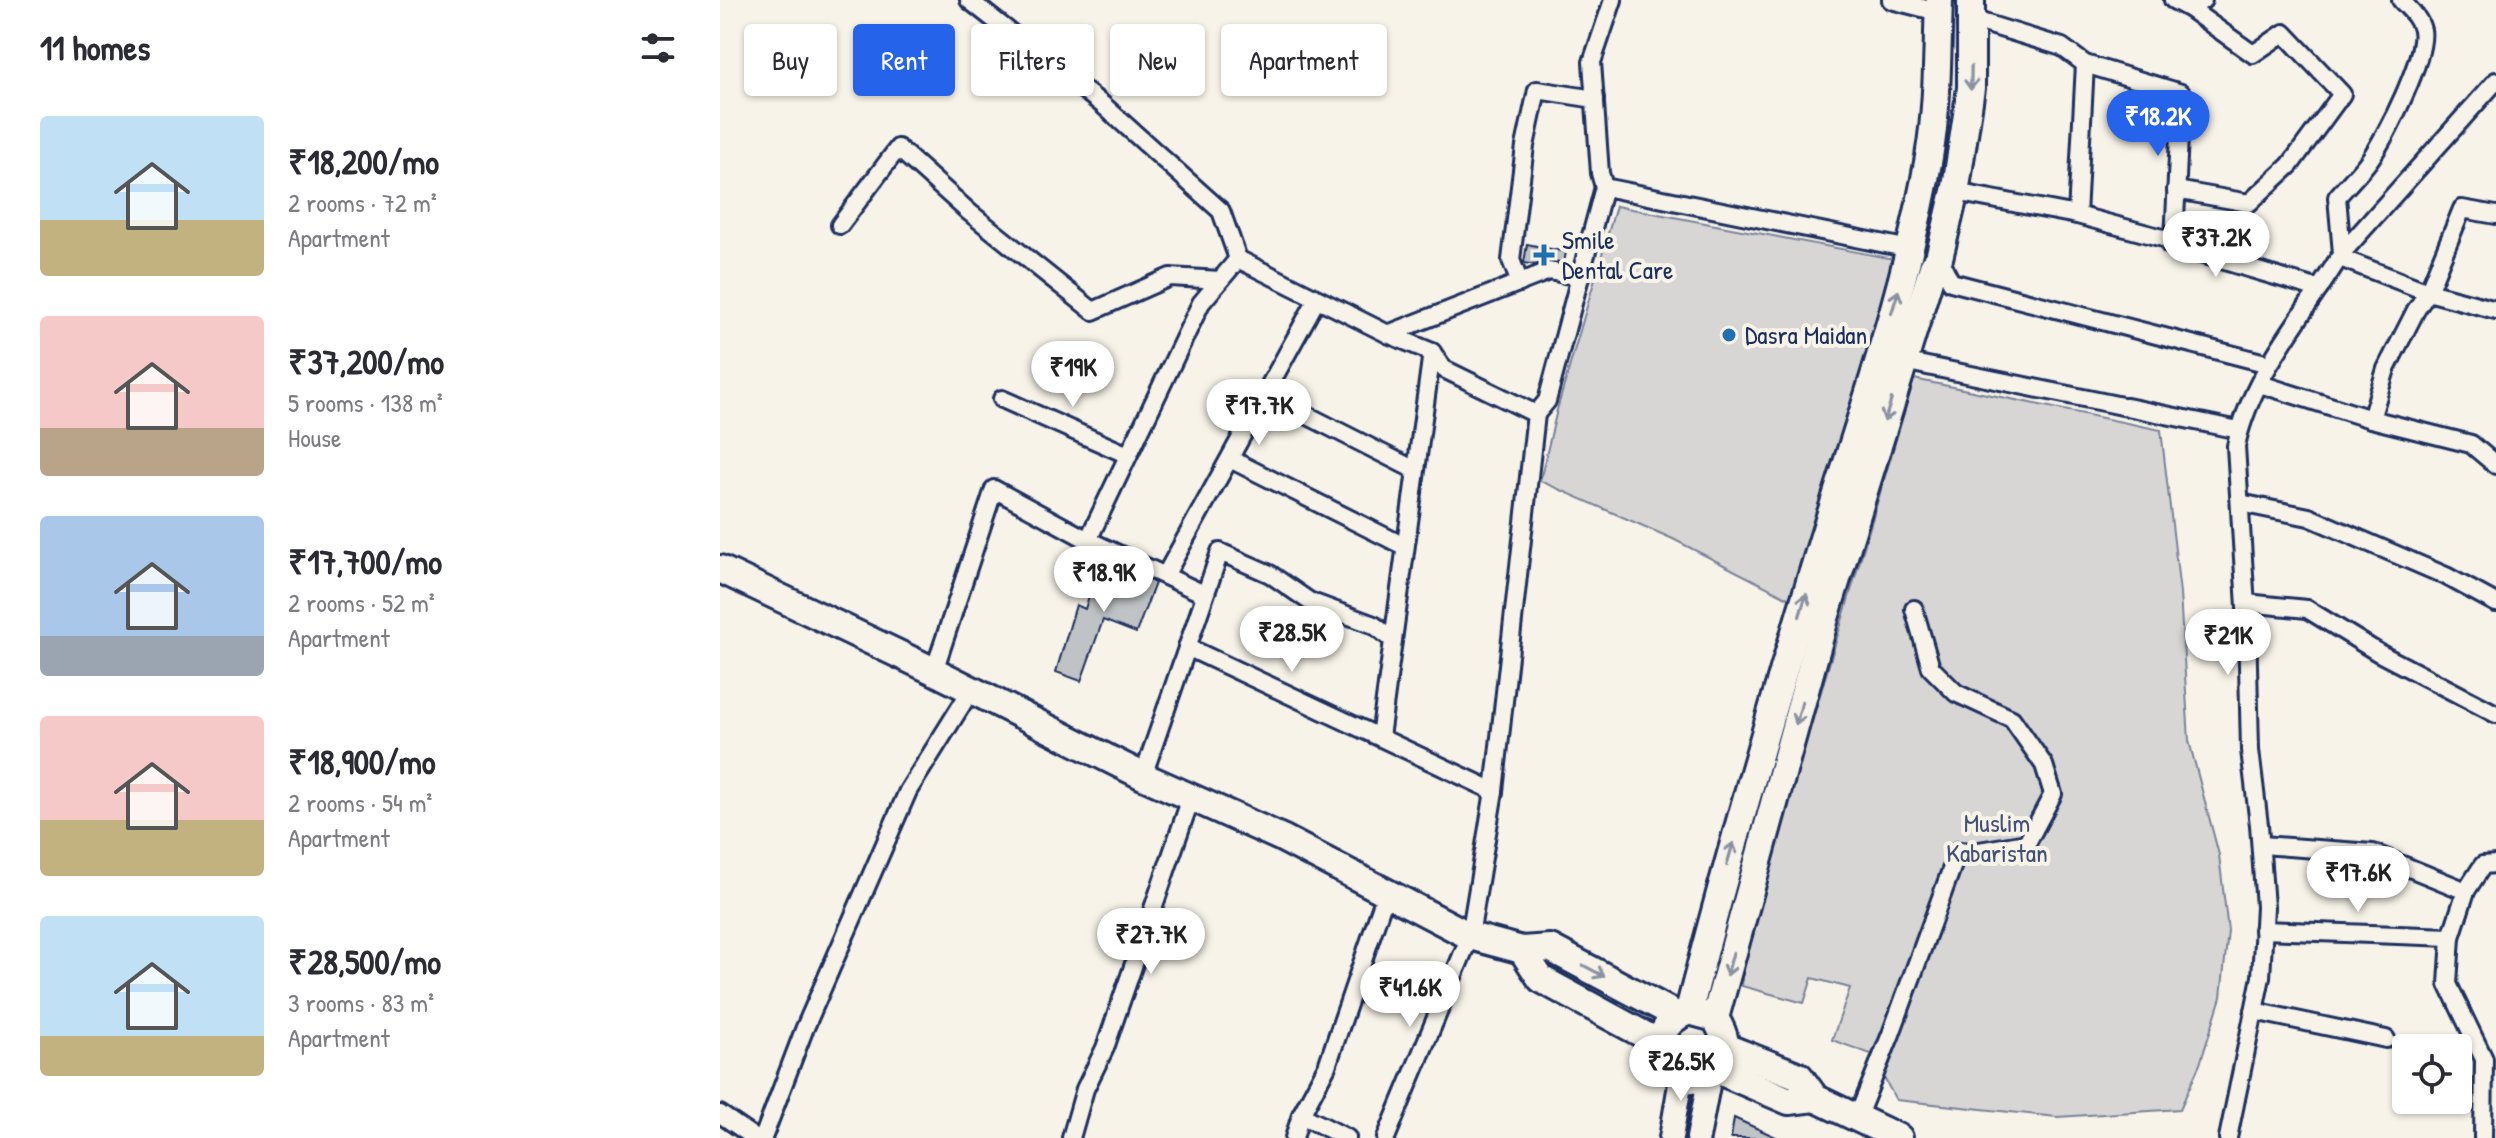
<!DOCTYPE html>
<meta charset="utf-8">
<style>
:root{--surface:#fff;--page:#f2f2f3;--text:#2b2b33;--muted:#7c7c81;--accent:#2563eb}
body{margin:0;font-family:"Patrick Hand",sans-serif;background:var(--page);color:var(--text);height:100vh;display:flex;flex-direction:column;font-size:30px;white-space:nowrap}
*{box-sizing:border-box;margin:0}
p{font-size:26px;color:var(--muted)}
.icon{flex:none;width:44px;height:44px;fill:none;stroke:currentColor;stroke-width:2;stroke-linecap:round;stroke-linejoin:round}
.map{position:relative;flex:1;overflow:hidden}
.drawer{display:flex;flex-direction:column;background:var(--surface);width:720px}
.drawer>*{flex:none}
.top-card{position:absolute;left:24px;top:24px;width:760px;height:72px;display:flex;gap:16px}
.controls{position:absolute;left:1672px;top:1034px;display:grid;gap:16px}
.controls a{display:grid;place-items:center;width:80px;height:80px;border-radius:8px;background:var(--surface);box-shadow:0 2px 6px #0004;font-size:40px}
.price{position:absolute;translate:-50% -68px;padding:0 18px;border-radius:28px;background:#fff;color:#222;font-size:26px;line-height:52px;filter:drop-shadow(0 2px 4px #0008)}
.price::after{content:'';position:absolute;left:50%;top:48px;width:24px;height:18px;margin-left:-12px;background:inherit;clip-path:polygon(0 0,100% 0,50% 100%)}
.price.active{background:var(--accent);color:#fff}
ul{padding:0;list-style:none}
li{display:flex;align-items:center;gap:24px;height:200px;padding:0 40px}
li span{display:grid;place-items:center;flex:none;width:224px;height:160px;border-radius:8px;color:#555}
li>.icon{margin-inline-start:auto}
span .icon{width:96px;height:96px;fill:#fffc;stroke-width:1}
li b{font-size:34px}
h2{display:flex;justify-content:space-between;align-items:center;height:96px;padding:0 40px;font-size:34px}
.tag{padding:0 28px;border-radius:8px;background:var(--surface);box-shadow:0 2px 6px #0004;font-size:28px;line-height:72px}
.tag.active{background:var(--accent);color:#fff}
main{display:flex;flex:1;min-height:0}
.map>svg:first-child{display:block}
.green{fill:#d7d6d4;stroke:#798299;stroke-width:2}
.building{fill:#c0c3c5;stroke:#1b2f5e;stroke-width:2}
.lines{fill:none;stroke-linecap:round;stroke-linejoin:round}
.minor-casing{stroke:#1b2f5e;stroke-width:22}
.tertiary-casing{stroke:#1b2f5e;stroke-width:28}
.primary-casing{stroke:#1b2f5e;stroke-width:32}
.minor{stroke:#f7f3e8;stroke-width:16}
.tertiary{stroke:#f7f3e8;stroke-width:22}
.primary{stroke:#f7f3e8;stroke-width:26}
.oneway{stroke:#8991a3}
.poi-dot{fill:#1f6fb2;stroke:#f7f3e8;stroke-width:3}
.labels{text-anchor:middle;stroke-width:8;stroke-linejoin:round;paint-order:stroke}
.poi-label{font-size:26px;fill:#1b2f5e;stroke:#f7f3e8;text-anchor:start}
.park-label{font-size:26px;fill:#415076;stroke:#f7f3e8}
</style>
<main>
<section class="drawer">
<h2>11 homes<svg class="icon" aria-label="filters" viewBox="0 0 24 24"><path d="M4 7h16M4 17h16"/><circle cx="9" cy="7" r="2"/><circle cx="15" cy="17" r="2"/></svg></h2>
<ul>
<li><span style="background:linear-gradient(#bfe0f5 65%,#c2b280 0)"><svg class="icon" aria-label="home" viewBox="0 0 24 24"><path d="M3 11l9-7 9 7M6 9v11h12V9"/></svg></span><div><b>₹18,200/mo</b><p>2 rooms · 72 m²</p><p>Apartment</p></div></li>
<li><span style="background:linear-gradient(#f6c9c9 70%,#b9a48a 0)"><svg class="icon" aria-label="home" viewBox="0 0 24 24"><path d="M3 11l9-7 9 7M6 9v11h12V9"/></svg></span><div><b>₹37,200/mo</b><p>5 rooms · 138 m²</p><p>House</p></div></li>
<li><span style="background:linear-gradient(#a9c7e8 75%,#9aa5b1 0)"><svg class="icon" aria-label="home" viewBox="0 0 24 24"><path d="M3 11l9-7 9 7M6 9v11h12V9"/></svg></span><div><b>₹17,700/mo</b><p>2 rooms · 52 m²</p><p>Apartment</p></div></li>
<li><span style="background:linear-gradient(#f6c9c9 65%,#c2b280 0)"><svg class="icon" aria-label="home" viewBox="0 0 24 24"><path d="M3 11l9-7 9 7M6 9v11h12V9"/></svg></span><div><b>₹18,900/mo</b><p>2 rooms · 54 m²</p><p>Apartment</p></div></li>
<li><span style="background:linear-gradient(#bfe0f5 75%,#c2b280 0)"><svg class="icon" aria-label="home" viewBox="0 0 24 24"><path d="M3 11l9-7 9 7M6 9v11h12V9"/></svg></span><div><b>₹28,500/mo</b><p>3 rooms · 83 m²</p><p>Apartment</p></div></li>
</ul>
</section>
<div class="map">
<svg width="1776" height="1138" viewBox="0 0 1776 1138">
<rect width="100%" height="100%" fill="#f7f3e8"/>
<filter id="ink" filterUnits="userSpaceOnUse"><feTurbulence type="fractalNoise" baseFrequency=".0125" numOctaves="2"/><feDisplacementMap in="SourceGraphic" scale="16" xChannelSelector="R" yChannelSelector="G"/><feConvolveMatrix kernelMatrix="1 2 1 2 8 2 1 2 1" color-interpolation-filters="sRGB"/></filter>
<g filter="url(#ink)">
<g class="green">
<polygon points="896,206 1184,261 1072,600 953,539 820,481 837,410"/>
<polygon points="1194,379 1441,430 1460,593 1469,741 1499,855 1508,931 1501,997 1480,1064 1460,1109 1337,1117 1176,1100 1151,1054 1112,1040 1130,988 1092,978 1084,1003 1022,986 1026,944"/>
</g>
<g class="building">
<polygon points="807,244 846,252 844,263 830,260 815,265 804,263"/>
<polygon points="383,559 435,583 416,633 383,620 361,681 336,672 356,605 365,609 373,583 367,580 373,567 378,569"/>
<polygon points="1014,1118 1058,1138 1011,1138"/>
</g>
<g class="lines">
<g class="minor-casing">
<g id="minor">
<polyline points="249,0 383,105 501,211 518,259"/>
<polyline points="1171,0 1218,12"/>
<polyline points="1453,0 1470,9 1483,0"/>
<path d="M1681 0C1689 9 1699 17 1702 30 1707 55 1666 137 1650 159 1640 173 1628 184 1617 197L1622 253 1776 81"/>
<polyline points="884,187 880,173 872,62 893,0"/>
<polyline points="1456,190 1529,203 1570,165 1622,94 1564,33 1533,54 1470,9"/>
<polyline points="1235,192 1357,215 1454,241 1461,93 1365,64 1342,47 1251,19"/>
<polyline points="1357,215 1365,64"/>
<polyline points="1776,215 1742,209 1708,292 1776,310"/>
<polyline points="120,225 178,148 249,212 373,311 450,277 500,280"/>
<polyline points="1454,241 1450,245 1599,289"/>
<polyline points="1219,258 1231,282 1549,364"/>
<polyline points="800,283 791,260 805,146 817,90 875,99"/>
<polyline points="1183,361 1519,430"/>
<polyline points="1540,384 1651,419"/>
<polyline points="545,394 695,470"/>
<polyline points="282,399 408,455"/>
<polyline points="816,414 827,401 884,187 1190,249"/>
<polyline points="510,459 684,546"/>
<polyline points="1520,503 1589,517 1726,576 1776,603"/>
<polyline points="446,574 597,299"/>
<polyline points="484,594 368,540 481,303 518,259 668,334"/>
<polyline points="1526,603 1587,609 1659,653 1776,714"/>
<polyline points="467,647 774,791"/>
<polyline points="214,671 274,489 368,540"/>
<polyline points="660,737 712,352 668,334 829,271 860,277"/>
<polyline points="423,776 500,552 550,574 589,601 654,625 673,640"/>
<polyline points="1541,845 1653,853 1746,891"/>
<polyline points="1543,930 1731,937"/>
<polyline points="1534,1011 1666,1039"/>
<polyline points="0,1114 35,1138"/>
<polyline points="581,1115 627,1138"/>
<polyline points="1137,1118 1171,1034 1238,851 1253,852 1307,843 1333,794 1324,765 1292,719 1236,693 1211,668 1194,609"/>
<polyline points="43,1138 84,1030 188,791 251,690"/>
<polyline points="351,1138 365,1089 385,1048 471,798"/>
<polyline points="574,1138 581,1115 607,1066 666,893"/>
<polyline points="666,1138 750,936 774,791 816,414 724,369 712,352"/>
<path d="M1508 1138 1541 977 1545 907 1539 825 1530 750 1527 623 1516 446C1531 374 1585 315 1622 253L1623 259 1708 292 1696 310 1666 369 1651 419 1751 444 1776 465"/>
<polyline points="1763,1138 1764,1059 1728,984 1731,937 1746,891 1763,865 1776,864"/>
</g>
</g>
<g class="tertiary-casing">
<g id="tertiary">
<polyline points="951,1138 961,1078"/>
<polyline points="978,1138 990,1075"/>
</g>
</g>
<g class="primary-casing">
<g id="primary">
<polyline points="0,569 214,671 423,776 562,838 750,936 802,950 830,948 958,1016"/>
<polyline points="802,950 821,979 941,1044"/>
<path d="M969 1011C1008 857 1053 704 1099 552 1139 421 1186 291 1209 157 1218 105 1217 52 1219 0"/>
<path d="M969 1011 995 1018C1004 1033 1010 1048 1000 1064 969 1112 904 1037 969 1011Z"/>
<polyline points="995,1018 1105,618 1213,267 1219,258 1236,187 1251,88 1251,0"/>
<polyline points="1005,1047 1079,1076 1095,1098 1179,1138"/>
<polyline points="997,1070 1069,1101 1095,1098"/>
</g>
</g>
<use href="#minor" class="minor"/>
<use href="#tertiary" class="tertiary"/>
<use href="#primary" class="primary"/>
</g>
<defs><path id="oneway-shaft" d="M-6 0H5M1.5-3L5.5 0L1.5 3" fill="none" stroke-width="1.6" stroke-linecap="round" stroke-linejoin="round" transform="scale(2)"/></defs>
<g class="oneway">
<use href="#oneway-shaft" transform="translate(1251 78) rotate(91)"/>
<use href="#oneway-shaft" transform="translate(1175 302) rotate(-73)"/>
<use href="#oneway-shaft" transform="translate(1168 410) rotate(107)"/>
<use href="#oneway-shaft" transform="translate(1083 605) rotate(-73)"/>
<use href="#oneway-shaft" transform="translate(1079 713) rotate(105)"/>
<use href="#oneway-shaft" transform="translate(1010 854) rotate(-74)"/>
<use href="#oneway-shaft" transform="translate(1010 964) rotate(105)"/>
<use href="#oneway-shaft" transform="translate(874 971) rotate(28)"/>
</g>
</g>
<g class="poi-dot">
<path d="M820 243h8v8h8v8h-8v8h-8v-8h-8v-8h8z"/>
<circle cx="1009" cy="335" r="8"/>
</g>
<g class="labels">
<g class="poi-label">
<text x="842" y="249">Smile<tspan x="842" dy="30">Dental Care</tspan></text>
<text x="1025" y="344">Dasra Maidan</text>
</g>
<g class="park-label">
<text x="1277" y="832">Muslim<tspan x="1277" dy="30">Kabaristan</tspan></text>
</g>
</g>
</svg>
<div class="controls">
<a><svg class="icon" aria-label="locate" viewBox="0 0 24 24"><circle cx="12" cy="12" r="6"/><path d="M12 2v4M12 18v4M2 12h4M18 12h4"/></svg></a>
</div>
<b class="price active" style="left:1438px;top:158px">₹18.2K</b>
<b class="price" style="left:1496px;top:279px">₹37.2K</b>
<b class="price" style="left:353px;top:409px">₹19K</b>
<b class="price" style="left:539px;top:447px">₹17.7K</b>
<b class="price" style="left:384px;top:614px">₹18.9K</b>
<b class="price" style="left:572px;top:674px">₹28.5K</b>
<b class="price" style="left:1508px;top:677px">₹21K</b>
<b class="price" style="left:1638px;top:914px">₹17.6K</b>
<b class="price" style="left:431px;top:976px">₹27.7K</b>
<b class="price" style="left:690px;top:1029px">₹41.6K</b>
<b class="price" style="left:961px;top:1103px">₹26.5K</b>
<div class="top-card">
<a class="tag">Buy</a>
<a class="tag active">Rent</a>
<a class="tag">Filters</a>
<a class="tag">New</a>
<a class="tag">Apartment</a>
</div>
</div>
</main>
